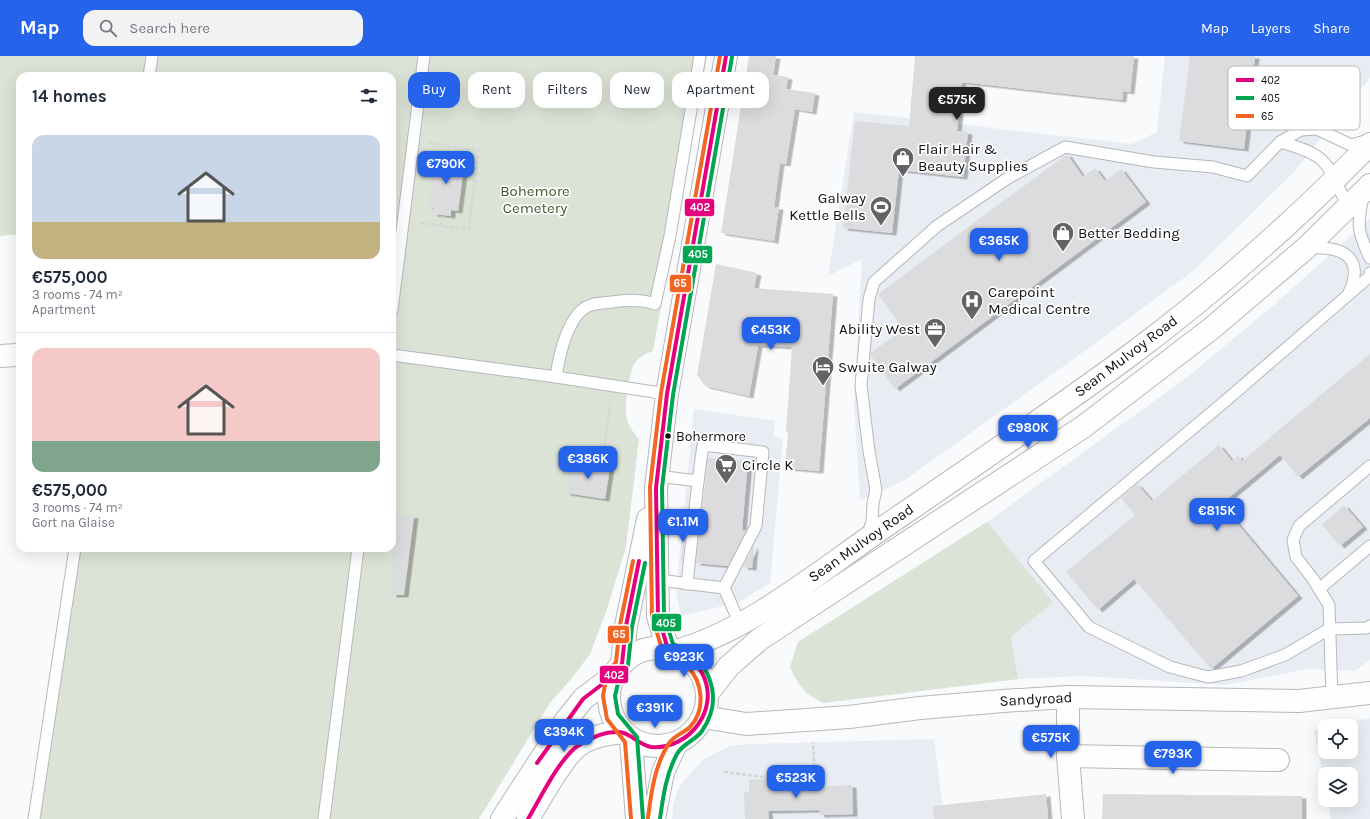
<!DOCTYPE html>
<meta charset="utf-8">
<style>
:root{--surface:#fff;--page:#f2f2f3;--text:#1f2937;--muted:#747a83;--line:#e0e1e3;--accent:#2563eb}
body{margin:0;font-family:Karla,sans-serif;background:var(--page);color:var(--text);height:100vh;display:flex;flex-direction:column;font-size:15px;white-space:nowrap}
*{box-sizing:border-box;margin:0}
p{font-size:13px;color:var(--muted)}
.icon{flex:none;width:22px;height:22px;fill:none;stroke:currentColor;stroke-width:2;stroke-linecap:round;stroke-linejoin:round}
.map{position:relative;flex:1;overflow:hidden}
.drawer{position:absolute;left:16px;top:16px;width:380px;height:480px;display:flex;flex-direction:column;background:var(--surface);border-radius:12px;box-shadow:0 4px 16px #0002}
.drawer>*{flex:none}
.hud{position:absolute;left:408px;top:16px;width:380px;height:36px;display:flex;gap:8px}
.buttons{position:absolute;left:1318px;top:663px;display:grid;gap:8px}
.buttons a{display:grid;place-items:center;width:40px;height:40px;border-radius:8px;background:var(--surface);box-shadow:0 4px 16px #0002;font-size:20px}
.price{position:absolute;translate:-50% -34px;padding:0 9px;border-radius:8px;background:var(--accent);color:#fff;font-size:13px;line-height:26px;filter:drop-shadow(0 1px 2px #0008)}
.price::after{content:'';position:absolute;left:50%;top:24px;width:12px;height:9px;margin-left:-6px;background:inherit;clip-path:polygon(0 0,100% 0,50% 100%)}
.price.selected{background:#222;color:#fff}
ul{padding:0;list-style:none}
li{display:grid;align-content:center;gap:8px;height:212px;padding:0 16px}
li+li{border-top:1px solid var(--line)}
li span{display:grid;place-items:center;height:124px;border-radius:12px;color:#555}
li>.icon{margin-inline-start:auto}
span .icon{width:72px;height:72px;fill:#fffc;stroke-width:1}
li b{font-size:17px}
h2{display:flex;justify-content:space-between;align-items:center;height:48px;padding:0 16px;font-size:17px}
.chip{padding:0 14px;border-radius:12px;background:var(--surface);box-shadow:0 4px 16px #0002;font-size:14px;line-height:36px}
.chip.selected{background:var(--accent);color:#fff}
header{display:flex;align-items:center;gap:24px;box-sizing:border-box;height:56px;padding:0 20px;background:var(--accent);color:#fff}
header strong{font-size:19px}
nav{display:flex;gap:22px;margin-inline-start:auto;font-size:14px}
.search{width:280px;height:36px;background:var(--page);display:flex;align-items:center;gap:10px;box-sizing:border-box;padding:0 14px;border-radius:12px;color:var(--muted);font-size:15px}
.map>svg:first-child{display:block}
.built{fill:#e8edf4}
.green{fill:#dbe3d6}
.building{fill:#dcdbde;filter:url(#shadow)}
.lines{fill:none;stroke-linecap:round;stroke-linejoin:round}
.lane-casing{stroke:#b6b8ba;stroke-width:13}
.street-casing{stroke:#b6b8ba;stroke-width:24}
.secondary-casing{stroke:#b6b8ba;stroke-width:24}
.path{stroke:#d4d5d5;stroke-width:2.5;stroke-dasharray:4 2;stroke-linecap:butt}
.lane{stroke:#fefeff;stroke-width:11}
.street{stroke:#fefeff;stroke-width:22}
.secondary{stroke:#fefeff;stroke-width:22}
.bus-1-casing{stroke:#fff;stroke-width:7}
.bus-2-casing{stroke:#fff;stroke-width:7}
.bus-3-casing{stroke:#fff;stroke-width:7}
.bus-1{stroke:#e5007d;stroke-width:4}
.bus-2{stroke:#00a651;stroke-width:4}
.bus-3{stroke:#f26522;stroke-width:4}
.bus-dot{fill:#101214;stroke:#fff;stroke-width:1.5}
.labels{text-anchor:middle;stroke-width:3.5;stroke-linejoin:round;paint-order:stroke}
.bus-label{font-size:14px;fill:#101214;stroke:#fff;text-anchor:start}
.poi-label{font-size:15px;fill:#101214;stroke:#fff;text-anchor:start}
.park-label{font-size:15px;fill:#425a2a;stroke:#fff}
.street-label{font-size:15px;fill:#101214;stroke:#fff}
.key{fill:#fff;stroke:#b7b8b8;stroke-width:1}
.key-label{font-size:11px;fill:#101214}
.line-badge{stroke:#fff;stroke-width:1.5}
.badge-label{font-size:11px;text-anchor:middle;font-weight:bold;fill:#fff}
</style>
<header>
<strong>Map</strong>
<div class="search"><svg class="icon" aria-label="search" viewBox="0 0 24 24"><circle cx="10" cy="10" r="6"/><path d="M15 15l6 6"/></svg>Search here</div>
<nav><a>Map</a><a>Layers</a><a>Share</a></nav>
</header>
<div class="map">
<svg width="1370" height="763" viewBox="0 0 1370 763">
<defs>
<filter id="shadow"><feDropShadow dx="4.5" dy="2.5" stdDeviation="0" flood-color="#0004"/></filter>
</defs>
<rect width="100%" height="100%" fill="#f9fafc"/>
<g class="built">
<polygon points="1165,0 1370,0 1370,22 1292,118 1192,216 1064,310 905,424 860,444 854,348 862,203 828,220 854,56 1132,88 1157,76"/>
<polygon points="1370,163 1370,604 1355,615 1309,613 1225,629 1084,620 1018,623 823,647 808,639 797,626 790,611 798,586 987,466 1186,322 1275,248"/>
<polygon points="694,353 775,365 774,381 783,382 770,527 740,546 681,560 676,536"/>
<polygon points="1370,662 1370,763 1331,763 1328,744 1351,744 1351,718 1325,718 1325,729 1314,674 1325,672 1325,696 1351,696 1351,670 1333,670"/>
<polygon points="934,683 944,763 672,763 673,751 677,735 686,722 704,703 730,690 751,688"/>
</g>
<g class="green">
<path d="M0 0H707L653 295C646 298 640 300 635 307 629 315 625 348 626 359 627 368 633 376 639 383L626 491 607 553 590 598 572 622 550 647 479 763H28L69 492H392V20H20V178L0 180Z"/>
<path d="M987 466 1053 546 1011 581 1018 623 823 647C805 637 799 630 790 611L798 586Z"/>
</g>
<g class="building">
<polygon points="749,0 776,0 773,19 788,21 786,33 815,37 812,56 795,53 786,108 780,107 774,151 779,151 774,185 721,177"/>
<polygon points="915,0 1134,0 1130,36 1123,35 1122,44 962,26 957,75 968,76 963,121 899,114 892,177 843,172 855,65 909,70"/>
<polygon points="1190,0 1255,0 1244,93 1179,85"/>
<polygon points="1067,98 1083,121 1095,112 1105,125 1121,113 1146,146 895,333 871,300 871,297 903,273 878,238"/>
<polygon points="435,99 465,103 458,155 451,154 451,160 433,158 434,152 428,151"/>
<polygon points="716,208 757,217 754,232 833,238 819,415 785,412 788,376 786,376 792,291 758,289 749,340 705,330 697,319"/>
<polygon points="1370,298 1370,362 1298,421 1280,399 1221,448 1298,540 1211,613 1134,523 1098,554 1066,516 1135,459 1121,442 1137,428 1152,445 1219,389 1232,405 1238,399 1242,405"/>
<polygon points="708,402 748,405 742,474 746,475 728,510 696,507"/>
<polygon points="572,404 610,411 605,443 566,437"/>
<polygon points="1344,449 1363,471 1340,490 1322,469"/>
<polygon points="392,457 414,460 404,539 392,539"/>
<polygon points="684,471 686,471 682,506 681,505"/>
<polygon points="754,489 752,512 743,511"/>
<polygon points="766,723 767,729 812,728 812,731 852,729 853,758 820,759 819,754 768,755 769,763 745,763 744,736 749,736 749,724"/>
<polygon points="1046,738 1048,763 934,763 933,750"/>
<polygon points="1103,738 1302,740 1302,763 1102,763"/>
</g>
<g class="lines">
<g class="lane-casing">
<g id="lane">
<polyline points="149,20 152,0"/>
<path d="M1280 86C1329 99 1328 108 1348 152"/>
<path d="M1363 140C1357 170 1357 174 1370 202"/>
<path d="M1309 192C1343 190 1366 201 1348 239"/>
<polyline points="1370,217 1370,220 1223,347 1034,505 1089,571 1170,611 1208,621 1241,615 1285,599 1329,573 1367,572 1370,570"/>
<polyline points="392,254 424,0"/>
<polyline points="392,299 556,321 667,338"/>
<path d="M556 321C559 300 568 256 591 249 597 247 606 247 612 246 627 244 641 243 655 248L670 180 700 0"/>
<polyline points="657,420 698,425 687,528"/>
<polyline points="698,425 703,389 763,396 756,470 724,532"/>
<polyline points="867,480 872,466 873,447 876,434 869,395 861,329 869,243 874,226 937,170 1008,122 1065,91 1154,106 1213,111 1247,120 1280,86 1301,74 1317,73 1351,89 1369,84"/>
<polyline points="658,524 724,532 740,568"/>
<polyline points="1319,533 1370,490"/>
<polyline points="1332,642 1329,549 1313,523 1296,501 1293,484 1299,470 1370,410"/>
<polyline points="34,763 75,492"/>
<polyline points="324,763 358,492"/>
</g>
</g>
<g class="street-casing">
<g id="street">
<polyline points="0,300 17,299"/>
<polyline points="1068,641 1068,700 1073,763"/>
<polyline points="1068,700 1278,704"/>
</g>
</g>
<g class="secondary-casing">
<g id="secondary">
<circle cx="658" cy="641" r="49"/>
<polyline points="668,593 658,560 656,432 667,338 726,0"/>
<path d="M676 595C750 574 820 515 884 471 966 415 1049 359 1129 300 1215 236 1296 164 1370 88"/>
<polyline points="622,608 626,570 648,463"/>
<polyline points="708,637 729,610 760,583 1083,371 1212,272 1306,192 1370,129"/>
<polyline points="703,661 746,668 849,661 920,652 1003,645 1068,641 1299,645 1370,637"/>
<polyline points="631,683 637,763"/>
<polyline points="502,763 567,663 583,643 613,620"/>
<path d="M528 763C538 746 564 699 579 689 592 680 607 678 623 676"/>
<polyline points="654,763 663,716 676,688"/>
</g>
</g>
<g class="path">
<polyline points="420,167 469,173 478,94 429,87"/>
<polyline points="441,170 443,159"/>
<polyline points="603,403 610,347"/>
<polyline points="724,716 772,722 815,722 813,686"/>
</g>
<use href="#lane" class="lane"/>
<use href="#street" class="street"/>
<use href="#secondary" class="secondary"/>
<g class="bus-1-casing">
<g id="bus-1">
<polyline points="537,707 583,643 613,620 622,608 626,570 639,505"/>
<path d="M528 763C540 743 560 701 579 689 590 682 606 675 619 676 630 676 638 689 651 691 690 694 721 652 702 617 695 604 682 597 668 593L658 560 656 432 667 338 726 0"/>
</g>
</g>
<g class="bus-2-casing">
<g id="bus-2">
<polyline points="643,763 637,681 618,658 615,640 619,623 628,609 632,571 645,507"/>
<path d="M660 763C663 741 666 718 677 698 683 687 695 685 702 675 725 641 710 603 673 588L664 559 662 432 673 339 732 1"/>
</g>
</g>
<g class="bus-3-casing">
<g id="bus-3">
<path d="M648 762C651 737 655 707 670 686 675 679 684 677 690 671 706 654 703 626 687 610 680 603 670 602 663 596L652 561 650 431 661 337 720 0"/>
<polyline points="631,763 625,686 607,663 603,640 607,618 616,606 620,569 633,505"/>
</g>
</g>
<use href="#bus-1" class="bus-1"/>
<use href="#bus-2" class="bus-2"/>
<use href="#bus-3" class="bus-3"/>
</g>
<defs>
<g id="shop-pin" transform="scale(1.15)"><path d="M0 17L-7.5 6A9.5 9.5 0 1 1 7.5 6Z" fill="#626365" stroke="#fff"/><path d="M-5-2.5h2.3a2.7 3.5 0 0 1 5.4 0H5L5.5 6h-11ZM-1.5-2.5h3a1.5 2.3 0 0 0-3 0Z" fill="#fff"/></g>
<g id="stadium-pin" transform="scale(1.15)"><path d="M0 17L-7.5 6A9.5 9.5 0 1 1 7.5 6Z" fill="#626365" stroke="#fff"/><path d="M0-5a6.5 5 0 1 0 0 10a6.5 5 0 1 0 0-10ZM-3.5-1.8h7v3.6h-7Z" fill="#fff"/></g>
<g id="hospital-pin" transform="scale(1.15)"><path d="M0 17L-7.5 6A9.5 9.5 0 1 1 7.5 6Z" fill="#626365" stroke="#fff"/><path d="M-5-5h3v3.5h4V-5h3V5h-3V1.5h-4V5h-3Z" fill="#fff"/></g>
<g id="office-pin" transform="scale(1.15)"><path d="M0 17L-7.5 6A9.5 9.5 0 1 1 7.5 6Z" fill="#626365" stroke="#fff"/><path d="M-6-3h4V-5.5h4V-3h4V5H-6ZM-1-4.5V-3h2v-1.5ZM-6 0V1H6V0Z" fill="#fff"/></g>
<g id="hotel-pin" transform="scale(1.15)"><path d="M0 17L-7.5 6A9.5 9.5 0 1 1 7.5 6Z" fill="#626365" stroke="#fff"/><path d="M-6-4.5h1.5V1H6V5H4.5V3h-9V5H-6ZM-4 0a1.8 1.8 0 1 1 3.6 0ZM.5 0V-2.5h3Q6-2.5 6 0Z" fill="#fff"/></g>
<g id="supermarket-pin" transform="scale(1.15)"><path d="M0 17L-7.5 6A9.5 9.5 0 1 1 7.5 6Z" fill="#626365" stroke="#fff"/><path d="M-6-5.5h2.5l.6 2H6L4.5 2H-2.5L-4.4-4H-6ZM-1.5 3.2a1.3 1.3 0 1 0 .1 0ZM3 3.2a1.3 1.3 0 1 0 .1 0Z" fill="#fff"/></g>
</defs>
<g fill-rule="evenodd">
<use href="#shop-pin" x="903" y="102"/>
<use href="#stadium-pin" x="881" y="151"/>
<use href="#shop-pin" x="1063" y="177"/>
<use href="#hospital-pin" x="972" y="245"/>
<use href="#office-pin" x="935" y="273"/>
<use href="#hotel-pin" x="823" y="311"/>
<use href="#supermarket-pin" x="726" y="409"/>
</g>
<circle class="bus-dot" cx="668" cy="380" r="3.5"/>
<g class="labels">
<g class="bus-label">
<text x="676" y="385">Bohermore</text>
</g>
<g class="poi-label">
<text x="918" y="98">Flair Hair &amp;<tspan x="918" dy="17">Beauty Supplies</tspan></text>
<text x="866" y="147" text-anchor="end">Galway<tspan x="866" dy="17">Kettle Bells</tspan></text>
<text x="1078" y="182">Better Bedding</text>
<text x="988" y="241">Carepoint<tspan x="988" dy="17">Medical Centre</tspan></text>
<text x="920" y="278" text-anchor="end">Ability West</text>
<text x="838" y="316">Swuite Galway</text>
<text x="742" y="414">Circle K</text>
</g>
<g class="park-label">
<text x="535" y="140">Bohemore<tspan x="535" dy="17">Cemetery</tspan></text>
</g>
<g class="street-label">
<text transform="translate(1126 300) rotate(-37)" y="5">Sean Mulvoy Road</text>
<text transform="translate(861 487) rotate(-35)" y="5">Sean Mulvoy Road</text>
<text transform="translate(1036 643) rotate(-3)" y="5">Sandyroad</text>
</g>
</g>
<rect x="1228" y="10" width="132" height="64" rx="6" class="key"/>
<rect x="1236" y="22" width="18" height="4" fill="#e5007d"/>
<rect x="1236" y="40" width="18" height="4" fill="#00a651"/>
<rect x="1236" y="58" width="18" height="4" fill="#f26522"/>
<g class="key-label">
<text x="1261" y="28">402</text>
<text x="1261" y="46">405</text>
<text x="1261" y="64">65</text>
</g>
<g class="line-badge">
<rect x="684" y="142" width="31" height="19" rx="4" fill="#e5007d"/>
<rect x="682" y="189" width="31" height="19" rx="4" fill="#00a651"/>
<rect x="669" y="218" width="23" height="19" rx="4" fill="#f26522"/>
<rect x="651" y="557" width="31" height="19" rx="4" fill="#00a651"/>
<rect x="607" y="569" width="23" height="19" rx="4" fill="#f26522"/>
<rect x="599" y="609" width="30" height="19" rx="4" fill="#e5007d"/>
</g>
<g class="badge-label">
<text x="700" y="155">402</text>
<text x="698" y="202">405</text>
<text x="680" y="231">65</text>
<text x="666" y="571">405</text>
<text x="619" y="582">65</text>
<text x="614" y="623">402</text>
</g>
</svg>
<div class="buttons">
<a><svg class="icon" aria-label="locate" viewBox="0 0 24 24"><circle cx="12" cy="12" r="6"/><path d="M12 2v4M12 18v4M2 12h4M18 12h4"/></svg></a>
<a><svg class="icon" aria-label="layers" viewBox="0 0 24 24"><path d="M12 4l9 5-9 5-9-5zM3 14l9 5 9-5"/></svg></a>
</div>
<b class="price selected" style="left:957px;top:65px">€575K</b>
<b class="price" style="left:446px;top:129px">€790K</b>
<b class="price" style="left:999px;top:206px">€365K</b>
<b class="price" style="left:771px;top:295px">€453K</b>
<b class="price" style="left:1028px;top:393px">€980K</b>
<b class="price" style="left:588px;top:424px">€386K</b>
<b class="price" style="left:1217px;top:476px">€815K</b>
<b class="price" style="left:683px;top:487px">€1.1M</b>
<b class="price" style="left:684px;top:622px">€923K</b>
<b class="price" style="left:655px;top:673px">€391K</b>
<b class="price" style="left:564px;top:697px">€394K</b>
<b class="price" style="left:1051px;top:703px">€575K</b>
<b class="price" style="left:1173px;top:719px">€793K</b>
<b class="price" style="left:796px;top:743px">€523K</b>
<div class="hud">
<a class="chip selected">Buy</a>
<a class="chip">Rent</a>
<a class="chip">Filters</a>
<a class="chip">New</a>
<a class="chip">Apartment</a>
</div>
<section class="drawer">
<h2>14 homes<svg class="icon" aria-label="filters" viewBox="0 0 24 24"><path d="M4 7h16M4 17h16"/><circle cx="9" cy="7" r="2"/><circle cx="15" cy="17" r="2"/></svg></h2>
<ul>
<li><span style="background:linear-gradient(#c9d6e8 70%,#c2b280 0)"><svg class="icon" aria-label="home" viewBox="0 0 24 24"><path d="M3 11l9-7 9 7M6 9v11h12V9"/></svg></span><div><b>€575,000</b><p>3 rooms · 74 m²</p><p>Apartment</p></div></li>
<li><span style="background:linear-gradient(#f6c9c9 75%,#7fa58c 0)"><svg class="icon" aria-label="home" viewBox="0 0 24 24"><path d="M3 11l9-7 9 7M6 9v11h12V9"/></svg></span><div><b>€575,000</b><p>3 rooms · 74 m²</p><p>Gort na Glaise</p></div></li>
</ul>
</section>
</div>
